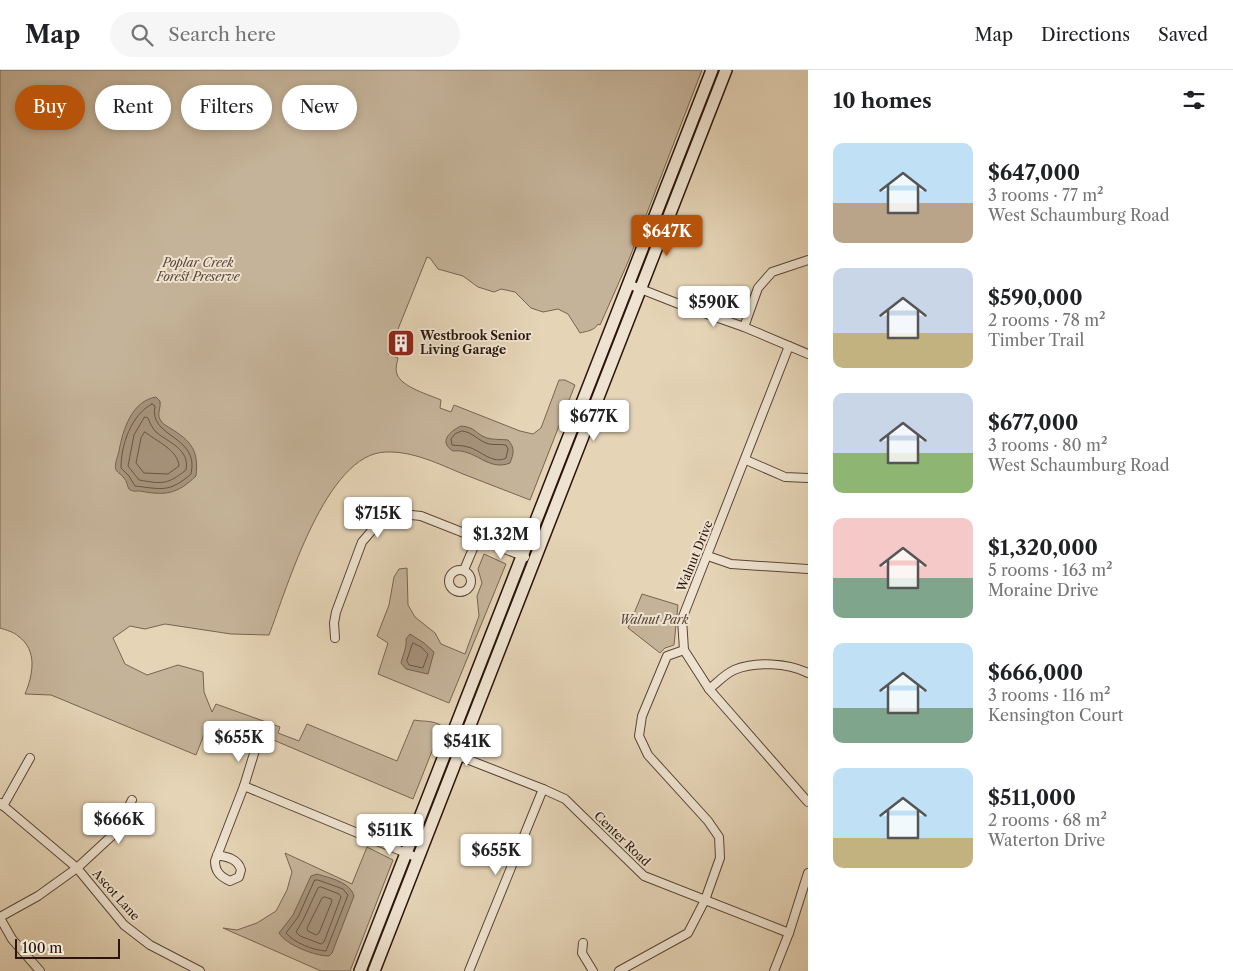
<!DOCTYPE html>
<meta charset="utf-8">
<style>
:root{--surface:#fff;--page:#f6f6f6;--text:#202124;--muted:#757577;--line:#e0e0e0;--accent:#b45309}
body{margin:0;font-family:"Libre Caslon Text",serif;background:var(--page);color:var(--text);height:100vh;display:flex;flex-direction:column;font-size:19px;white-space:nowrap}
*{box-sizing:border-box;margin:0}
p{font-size:16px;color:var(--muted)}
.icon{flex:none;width:28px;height:28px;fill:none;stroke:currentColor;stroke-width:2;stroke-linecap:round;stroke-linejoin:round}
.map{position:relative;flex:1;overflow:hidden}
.panel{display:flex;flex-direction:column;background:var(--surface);width:425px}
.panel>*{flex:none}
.banner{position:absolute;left:15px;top:15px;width:475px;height:45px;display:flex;gap:10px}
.scale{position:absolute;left:15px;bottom:12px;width:105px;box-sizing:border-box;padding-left:5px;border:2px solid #2b140b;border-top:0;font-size:14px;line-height:18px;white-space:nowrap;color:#2b140b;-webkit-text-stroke:4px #eee3d0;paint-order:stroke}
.price{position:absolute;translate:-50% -42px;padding:0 11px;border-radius:5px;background:#fff;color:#222;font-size:16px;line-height:32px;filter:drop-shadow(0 1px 2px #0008)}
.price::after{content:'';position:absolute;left:50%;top:30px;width:15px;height:11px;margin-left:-8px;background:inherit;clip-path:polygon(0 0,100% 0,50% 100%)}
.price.active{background:var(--accent);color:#fff}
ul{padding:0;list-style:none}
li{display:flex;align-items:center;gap:15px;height:125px;padding:0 25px}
li span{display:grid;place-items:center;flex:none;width:140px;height:100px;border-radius:10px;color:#555}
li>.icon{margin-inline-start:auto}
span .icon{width:60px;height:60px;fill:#fffc;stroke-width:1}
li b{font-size:21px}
h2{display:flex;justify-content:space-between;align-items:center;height:60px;padding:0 25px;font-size:21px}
.pill{padding:0 18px;border-radius:22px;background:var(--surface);box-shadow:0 2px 8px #0003;font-size:18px;line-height:45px}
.pill.active{background:var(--accent);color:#fff}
header{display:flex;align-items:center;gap:30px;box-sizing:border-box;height:70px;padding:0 25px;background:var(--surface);border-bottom:1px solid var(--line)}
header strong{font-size:24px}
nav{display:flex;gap:28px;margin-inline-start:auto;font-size:18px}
.search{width:350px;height:45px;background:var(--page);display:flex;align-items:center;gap:12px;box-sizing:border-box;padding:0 18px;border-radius:28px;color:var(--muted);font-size:19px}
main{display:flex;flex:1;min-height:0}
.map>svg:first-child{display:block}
.green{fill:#c5b399;stroke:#786452}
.water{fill:#a6937c;stroke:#75604f}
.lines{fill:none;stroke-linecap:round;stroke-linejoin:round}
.shore{stroke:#685444;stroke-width:1}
.street-casing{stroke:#5a4436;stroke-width:10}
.secondary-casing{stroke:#2b140b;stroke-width:14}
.street{stroke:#eee3d0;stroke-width:8}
.secondary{stroke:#eee3d0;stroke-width:11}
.labels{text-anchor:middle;stroke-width:4;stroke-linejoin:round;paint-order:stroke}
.park-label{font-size:12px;font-style:italic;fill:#594436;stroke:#eee3d0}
.poi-label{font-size:12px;font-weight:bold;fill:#2b140b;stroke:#eee3d0;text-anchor:start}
.street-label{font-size:12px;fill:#2b140b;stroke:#eee3d0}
</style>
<header>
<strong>Map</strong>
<div class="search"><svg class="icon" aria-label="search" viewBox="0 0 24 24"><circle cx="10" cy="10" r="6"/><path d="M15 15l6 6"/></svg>Search here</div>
<nav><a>Map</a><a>Directions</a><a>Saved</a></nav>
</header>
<main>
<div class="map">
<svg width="808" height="901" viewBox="0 0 808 901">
<rect width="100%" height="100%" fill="#e5d4b6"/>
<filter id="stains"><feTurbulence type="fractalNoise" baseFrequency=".004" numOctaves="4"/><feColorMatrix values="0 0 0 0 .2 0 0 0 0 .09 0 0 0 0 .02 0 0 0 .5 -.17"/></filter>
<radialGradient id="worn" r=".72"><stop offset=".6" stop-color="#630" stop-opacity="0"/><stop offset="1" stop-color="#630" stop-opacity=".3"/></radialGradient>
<g class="green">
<path d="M0 0H702L628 192 600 255 598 254C594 261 587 261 580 263L568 244 558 239 543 242 531 238 515 222 501 219 494 222 478 217 463 206 438 199 430 188 427 187 388 284 398 288C397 293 395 299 397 304 401 317 430 325 441 330L440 338 451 342 454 335 520 361 533 364 541 358 559 310H565L575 315 530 430C508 421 485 413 463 404 439 394 413 381 386 382 326 383 287 518 269 565L231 564 165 554 145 559 130 556 113 568 125 594 147 605 178 595 203 602 204 622 212 642 216 634 280 657 278 663 299 671 307 654 397 691 414 650C425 652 433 650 442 656L413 729 271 669 255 659 230 654 222 657 209 652 196 685 51 625 25 624C33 605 38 580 18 566 14 562 6 560 0 558Z"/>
<polygon points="484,484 506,494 449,633 378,604 388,573 377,566 389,535 394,507 399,499 407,498 408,535 415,547 435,563 441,574 465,584 479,546 477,526 482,513 478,499"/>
<polygon points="642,524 678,535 674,575 665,578 660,583 628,558"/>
<polygon points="367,777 393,790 350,901 321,901 223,858 237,860 257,853 276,841 287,820 292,802 285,783 352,814"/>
</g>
<g class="water">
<path d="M156 327 160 331C161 337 158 342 159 347 161 353 165 355 170 358 191 371 199 380 196 406 177 424 166 426 140 421 137 421 132 422 129 419 127 416 127 411 124 408 122 405 118 403 116 400 114 394 118 386 119 381 123 359 132 331 156 327Z"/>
<path d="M461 356C476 357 475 364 487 368 493 370 501 369 508 370 515 378 514 383 510 393 488 402 475 378 453 381 438 372 450 361 461 356Z"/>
<path d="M410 564 424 573 434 582 428 604 406 599 401 593C403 584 407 578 406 569Z"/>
<path d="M317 804C330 808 350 812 354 826L332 883 329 886C315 886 286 875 279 863L293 845 311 806Z"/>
</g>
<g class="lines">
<g class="shore">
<path d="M152 334 155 336C148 368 200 365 191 404 169 423 162 419 135 416L129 406 121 398C121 375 131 345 152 334Z"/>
<path d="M145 347 148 348C150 353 152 358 156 362 169 373 190 379 186 400 167 415 162 414 139 410L128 396 134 365Z"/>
<path d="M462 361C473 362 478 371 489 374 494 375 500 374 506 375L508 379 506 388C493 395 480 380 468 377 462 375 457 376 452 375L451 369 455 364Z"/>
<path d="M145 362C156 371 178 380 179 396L168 404 144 403 136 393 141 368Z"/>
<polygon points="413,573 421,577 428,584 423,598 409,595 407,591"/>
<path d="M315 810H318L343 819 348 825 326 881C312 880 295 873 286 863L298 847Z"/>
<polygon points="321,817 339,824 341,827 324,872 321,874 300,866 296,862 303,850 318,818"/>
<polygon points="325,827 331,829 332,831 319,863 316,865 308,861 307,858 322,828"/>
</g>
<g class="street-casing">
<g id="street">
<polyline points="628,214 684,236 744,257 808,284"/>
<polyline points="744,257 758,218 772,202 808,190"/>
<polyline points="789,276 682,549 684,580 709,619 808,732"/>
<polyline points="746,390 785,407 808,408"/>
<polyline points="382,437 387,448"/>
<polyline points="708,486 731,494 808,499"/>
<polyline points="464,500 477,469"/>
<circle cx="460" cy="511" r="11"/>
<polyline points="335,568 334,553 336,542 362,472 381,450 391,446 402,444 421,446 525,487"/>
<path d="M709 619C717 613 725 604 734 600 755 591 788 593 808 603"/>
<polyline points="446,681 543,719 565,729 644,806 789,863"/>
<polyline points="244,716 418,788"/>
<polyline points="0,733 77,798 124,855 150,875 200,901"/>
<polyline points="3,736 30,688"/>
<path d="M217 785C228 787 238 789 241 800L239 807 230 811C221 807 215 802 215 791L244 716 256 677"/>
<polyline points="0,847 38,826 77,798 116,762 132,730"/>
<polyline points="0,848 12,869 40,901"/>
<polyline points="583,873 582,883 593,901"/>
<polyline points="469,901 543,719"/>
<polyline points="619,901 688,863 705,830 720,788 719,767 708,751 648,685 639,666 642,646 667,586 684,580"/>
<polyline points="774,901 789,863 808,803"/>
</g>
</g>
<g class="secondary-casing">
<g id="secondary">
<polyline points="360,901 712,0"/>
<polyline points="374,901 726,0"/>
</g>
</g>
<use href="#street" class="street"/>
<use href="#secondary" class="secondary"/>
</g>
<defs>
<g id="building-square" transform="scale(1.4375)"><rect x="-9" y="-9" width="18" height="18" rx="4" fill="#8f2418" stroke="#eee3d0"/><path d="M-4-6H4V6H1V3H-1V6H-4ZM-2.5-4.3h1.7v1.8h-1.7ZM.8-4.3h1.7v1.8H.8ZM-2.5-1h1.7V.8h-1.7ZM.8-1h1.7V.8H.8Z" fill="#fff"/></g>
</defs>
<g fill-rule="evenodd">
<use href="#building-square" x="401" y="273"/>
</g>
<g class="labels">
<g class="park-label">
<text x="198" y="197">Poplar Creek<tspan x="198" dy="14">Forest Preserve</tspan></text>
<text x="654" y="554">Walnut Park</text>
</g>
<g class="poi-label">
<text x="420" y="270">Westbrook Senior<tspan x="420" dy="14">Living Garage</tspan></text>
</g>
<g class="street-label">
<text transform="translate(695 486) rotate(-68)" y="4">Walnut Drive</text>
<text transform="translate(622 769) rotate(44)" y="4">Center Road</text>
<text transform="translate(116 825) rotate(48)" y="4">Ascot Lane</text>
</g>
</g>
<rect width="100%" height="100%" filter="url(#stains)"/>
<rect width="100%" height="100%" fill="url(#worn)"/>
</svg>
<div class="scale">100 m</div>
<b class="price active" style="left:667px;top:187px">$647K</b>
<b class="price" style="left:714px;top:258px">$590K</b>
<b class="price" style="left:594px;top:372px">$677K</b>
<b class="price" style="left:378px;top:469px">$715K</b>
<b class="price" style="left:501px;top:490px">$1.32M</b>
<b class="price" style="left:239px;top:693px">$655K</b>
<b class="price" style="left:467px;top:697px">$541K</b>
<b class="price" style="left:119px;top:775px">$666K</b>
<b class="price" style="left:390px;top:786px">$511K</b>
<b class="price" style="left:496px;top:806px">$655K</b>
<div class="banner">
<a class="pill active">Buy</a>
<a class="pill">Rent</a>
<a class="pill">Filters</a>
<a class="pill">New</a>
</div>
</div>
<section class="panel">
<h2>10 homes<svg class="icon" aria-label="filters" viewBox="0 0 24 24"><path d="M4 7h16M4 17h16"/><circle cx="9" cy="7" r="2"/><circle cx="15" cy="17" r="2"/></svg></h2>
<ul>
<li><span style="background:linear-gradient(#bfe0f5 60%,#b9a48a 0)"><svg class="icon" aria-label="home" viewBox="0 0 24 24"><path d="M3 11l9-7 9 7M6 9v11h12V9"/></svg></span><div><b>$647,000</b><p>3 rooms · 77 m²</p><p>West Schaumburg Road</p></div></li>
<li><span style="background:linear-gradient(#c9d6e8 65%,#c2b280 0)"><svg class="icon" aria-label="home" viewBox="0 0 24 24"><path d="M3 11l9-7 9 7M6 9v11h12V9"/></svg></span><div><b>$590,000</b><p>2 rooms · 78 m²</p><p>Timber Trail</p></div></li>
<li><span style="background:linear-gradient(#c9d6e8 60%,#8fb573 0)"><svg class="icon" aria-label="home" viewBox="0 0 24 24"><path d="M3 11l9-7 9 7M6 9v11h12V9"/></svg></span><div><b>$677,000</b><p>3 rooms · 80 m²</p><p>West Schaumburg Road</p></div></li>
<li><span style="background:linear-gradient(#f6c9c9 60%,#7fa58c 0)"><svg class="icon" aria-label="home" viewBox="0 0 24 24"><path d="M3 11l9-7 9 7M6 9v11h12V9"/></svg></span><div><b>$1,320,000</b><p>5 rooms · 163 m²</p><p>Moraine Drive</p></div></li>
<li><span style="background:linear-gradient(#bfe0f5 65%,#7fa58c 0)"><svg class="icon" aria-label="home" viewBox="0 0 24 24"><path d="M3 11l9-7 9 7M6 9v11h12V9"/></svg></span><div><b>$666,000</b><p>3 rooms · 116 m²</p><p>Kensington Court</p></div></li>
<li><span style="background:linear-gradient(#bfe0f5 70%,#c2b280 0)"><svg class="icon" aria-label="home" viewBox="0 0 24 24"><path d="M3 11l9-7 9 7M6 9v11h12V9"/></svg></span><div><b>$511,000</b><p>2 rooms · 68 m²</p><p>Waterton Drive</p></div></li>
</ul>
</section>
</main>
